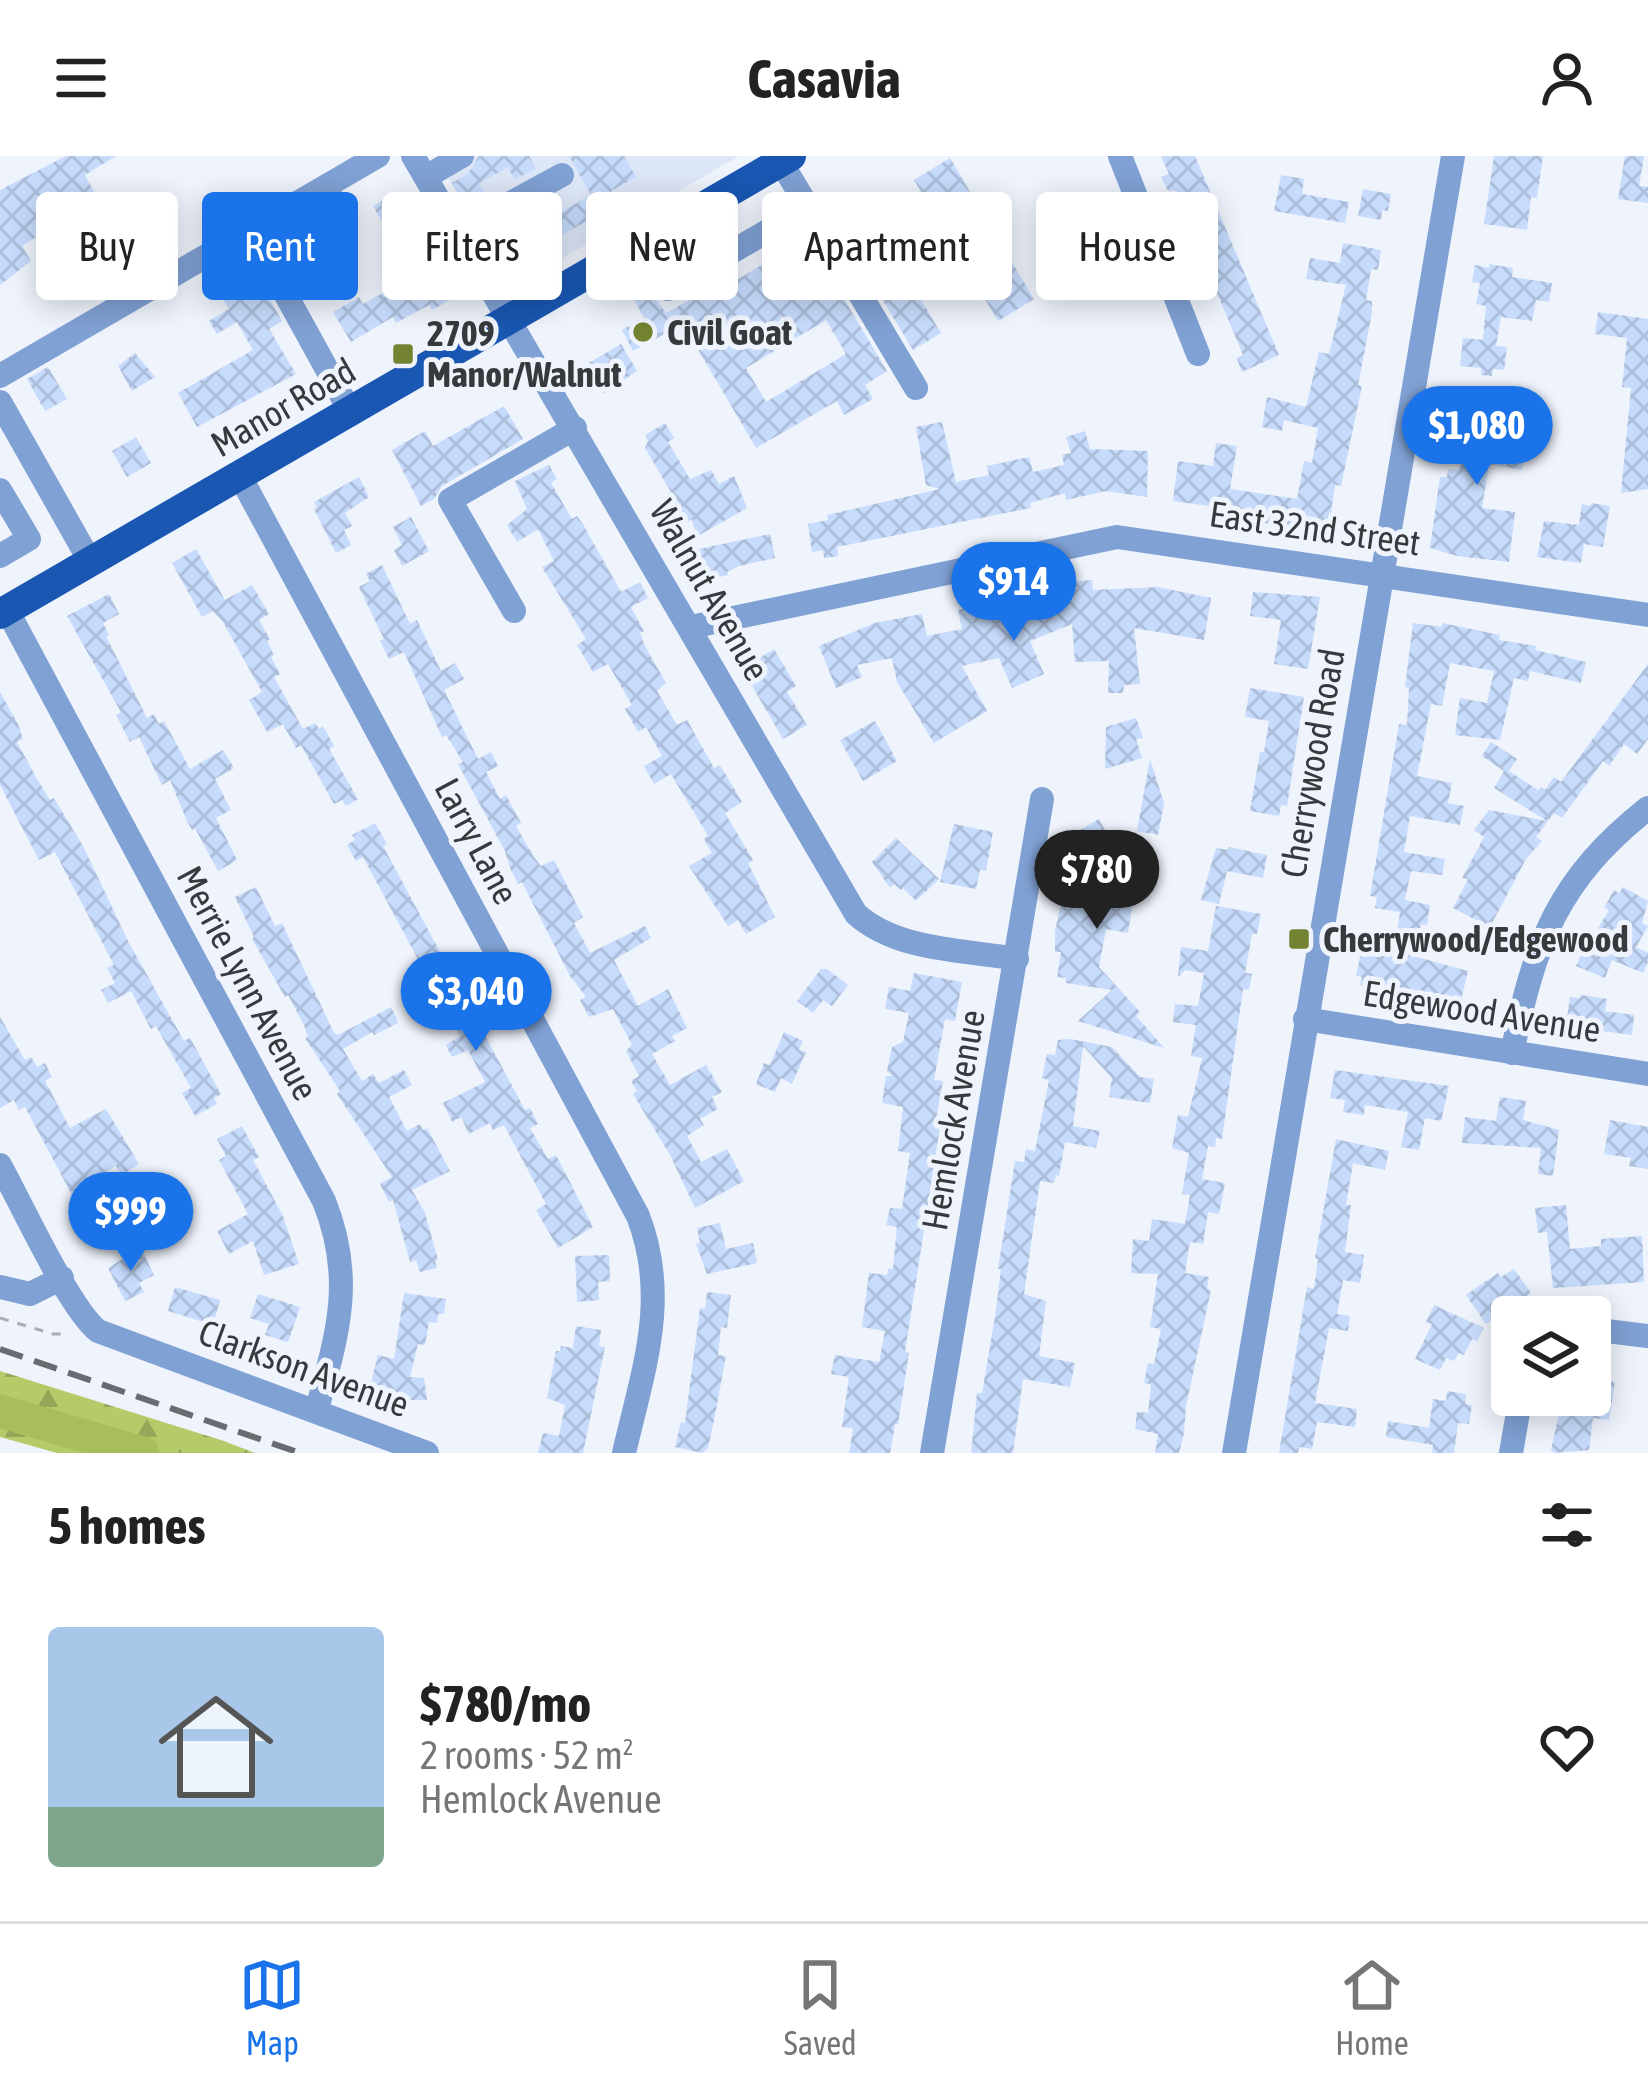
<!DOCTYPE html>
<meta charset="utf-8">
<style>
:root{--surface:#fff;--page:#f2f2f2;--text:#222;--muted:#767676;--line:#e0e0e0;--accent:#1a73e8}
body{margin:0;font-family:"Asap Condensed",sans-serif;background:var(--page);color:var(--text);height:100vh;display:flex;flex-direction:column;font-size:45px;white-space:nowrap}
*{box-sizing:border-box;margin:0}
p{font-size:39px;color:var(--muted)}
.icon{flex:none;width:66px;height:66px;fill:none;stroke:currentColor;stroke-width:2;stroke-linecap:round;stroke-linejoin:round}
.map{position:relative;height:1297px;overflow:hidden}
.details{display:flex;flex-direction:column;background:var(--surface);flex:1}
.details>*{flex:none}
.guide{position:absolute;left:36px;top:36px;width:1578px;height:108px;display:flex;gap:24px}
.buttons{position:absolute;left:1491px;top:1140px;display:grid;gap:24px}
.buttons a{display:grid;place-items:center;width:120px;height:120px;border-radius:12px;background:var(--surface);box-shadow:0 6px 30px #0003;font-size:60px}
.price{position:absolute;translate:-50% -102px;padding:0 27px;border-radius:42px;background:var(--accent);color:#fff;font-size:39px;line-height:78px;filter:drop-shadow(0 3px 6px #0008)}
.price::after{content:'';position:absolute;left:50%;top:72px;width:36px;height:27px;margin-left:-18px;background:inherit;clip-path:polygon(0 0,100% 0,50% 100%)}
.price.on{background:#222;color:#fff}
ul{padding:0;list-style:none}
li{display:flex;align-items:center;gap:36px;height:300px;padding:0 48px}
li span{display:grid;place-items:center;flex:none;width:336px;height:240px;border-radius:12px;color:#555}
li>.icon{margin-inline-start:auto}
span .icon{width:144px;height:144px;fill:#fffc;stroke-width:1}
li b{font-size:51px}
h2{display:flex;justify-content:space-between;align-items:center;height:144px;padding:0 48px;font-size:51px}
.pill{padding:0 42px;border-radius:12px;background:var(--surface);box-shadow:0 6px 30px #0003;font-size:42px;line-height:108px}
.pill.on{background:var(--accent);color:#fff}
header{display:flex;justify-content:space-between;align-items:center;height:156px;padding:0 48px;background:var(--surface);font-size:54px;font-weight:700}
.tabs{display:flex;justify-content:space-around;align-items:center;height:168px;border-top:3px solid var(--line);background:var(--surface);font-size:33px;color:var(--muted)}
.tabs a{display:grid;justify-items:center;gap:6px}
.tabs .on{color:var(--accent)}
.map>svg:first-child{display:block}
.built{fill:#dee7f7}
.forest{fill:url(#forest-firs)}
.lines{fill:none;stroke-linecap:round;stroke-linejoin:round}
.river{stroke:#a8bd5c;stroke-width:33}
.building{fill:url(#building-cross-hatch);fill-rule:evenodd}
.path{stroke:#a8acb3;stroke-width:3;stroke-dasharray:9 9;stroke-linecap:butt}
.minor{stroke:#80a1d4;stroke-width:24}
.major{stroke:#1957b2;stroke-width:30}
.rail{stroke:#686c70;stroke-width:6;stroke-dasharray:24 12;stroke-linecap:butt}
.poi-dot{fill:#738332;stroke:#eef3fc;stroke-width:4.5}
.labels{text-anchor:middle;stroke-width:10;stroke-linejoin:round;paint-order:stroke}
.poi-label{font-size:36px;font-weight:bold;fill:#373a3d;stroke:#eef3fc;text-anchor:start}
.street-label{font-size:36px;fill:#373a3d;stroke:#eef3fc}
</style>
<header><svg class="icon" aria-label="menu" viewBox="0 0 24 24"><path d="M4 6h16M4 12h16M4 18h16"/></svg>Casavia<svg class="icon" aria-label="person" viewBox="0 0 24 24"><circle cx="12" cy="8" r="4"/><path d="M4 21q1-7 8-7t8 7"/></svg></header>
<div class="map">
<svg width="1648" height="1297" viewBox="0 0 1648 1297">
<defs>
<pattern id="forest-firs" width="22" height="20" patternUnits="userSpaceOnUse" patternTransform="scale(3)"><rect width="22" height="20" fill="#b5cb6a"/><path d="M5 1l3.5 6h-7zM16 11l3.5 6h-7z" fill="#94a658"/></pattern>
<pattern id="building-cross-hatch" width="8" height="8" patternUnits="userSpaceOnUse" patternTransform="scale(3)"><rect width="8" height="8" fill="#c7dcfd"/><path d="M0 0l8 8M0 8l8-8" fill="none" stroke="#acbeda"/></pattern>
</defs>
<rect width="100%" height="100%" fill="#eef3fc"/>
<polygon class="built" points="444,0 739,0 508,134 439,4"/>
<polygon class="forest" points="0,1215 224,1285 255,1297 57,1297 0,1281"/>
<g class="lines">
<polyline class="river" points="0,1255 143,1297"/>
</g>
<g class="building">
<polygon points="66,0 116,0 85,19 101,49 88,56 85,51 22,90 31,105 0,129 0,34"/>
<polygon points="479,0 529,0 536,13 514,23 508,11 479,27 526,119 509,129 452,27 468,18"/>
<polygon points="569,0 624,0 636,21 611,35 618,47 548,87 538,69 591,39"/>
<polygon points="1161,0 1195,0 1279,199 1242,216 1237,203 1243,199 1211,122 1203,124 1198,110 1205,106 1175,34 1168,35 1161,21 1169,18"/>
<polygon points="1494,0 1543,0 1537,42 1531,41 1527,74 1484,68"/>
<polygon points="1625,0 1644,0 1639,30 1648,31 1648,47 1618,43"/>
<polygon points="950,2 1034,143 998,165 914,24"/>
<polygon points="1281,19 1304,23 1302,38 1349,46 1345,67 1274,55"/>
<polygon points="1363,33 1391,38 1388,55 1382,54 1381,64 1358,60"/>
<polygon points="389,41 394,49 404,44 445,121 448,119 459,139 432,154 429,149 396,167 393,161 351,186 333,156 359,141 363,148 413,120 373,50"/>
<polygon points="865,51 941,177 913,194 837,68"/>
<path d="M804 76 887 215 865 229 873 243 844 259 837 245 756 292 683 168 633 195 622 174 644 162 632 140 647 131 666 157 703 136 706 142 787 94 784 88ZM826 164 846 198 766 246 746 212Z"/>
<polygon points="1343,87 1381,94 1378,114 1371,113 1366,144 1372,145 1372,156 1358,229 1362,230 1341,330 1335,329 1328,377 1250,365 1252,356 1173,345 1178,305 1213,310 1216,287 1237,290 1230,333 1297,343 1304,305 1312,307 1318,272 1284,264 1282,275 1262,271 1267,241 1306,251 1319,196 1329,198 1346,129 1306,123 1310,102 1340,107"/>
<polygon points="244,97 282,165 269,173 296,218 197,271 178,237 253,194 237,166 217,178 209,165 229,153 208,118"/>
<polygon points="1489,108 1513,112 1512,121 1552,127 1549,146 1536,144 1532,165 1501,161 1496,190 1507,191 1504,214 1493,213 1492,220 1481,219 1481,212 1460,210 1463,182 1483,184 1486,150 1476,148 1480,127 1472,126 1475,109 1489,112"/>
<polygon points="1598,156 1648,163 1648,333 1621,337 1631,232 1622,231 1627,182 1595,178"/>
<polygon points="621,188 637,215 604,237 587,208"/>
<polygon points="135,197 155,221 132,235 118,210"/>
<polygon points="48,211 67,243 45,255 27,223"/>
<polygon points="1471,242 1501,245 1498,272 1527,277 1522,314 1489,308 1482,352 1515,356 1509,406 1457,400 1430,392 1440,321 1447,321 1448,313 1457,314 1461,309 1465,278 1457,277 1460,249 1470,250"/>
<polygon points="504,250 523,283 442,330 434,343 421,350 392,294 425,275 433,290"/>
<polygon points="942,266 956,326 989,319 987,310 1029,301 1033,316 1064,309 1062,299 1071,297 1066,281 1085,275 1090,293 1148,295 1147,341 1106,335 1066,344 1065,337 1030,347 1031,352 837,391 838,400 824,402 823,394 812,396 808,368 828,364 827,359 940,333 926,329 916,271"/>
<polygon points="665,267 674,282 668,286 690,323 711,314 719,328 734,320 747,352 696,381 692,363 687,366 677,355 668,338 671,336 645,292 648,285 645,279"/>
<polygon points="136,281 151,307 127,321 112,295"/>
<polygon points="549,309 557,323 551,327 572,363 577,360 584,370 621,436 640,426 648,442 631,451 644,475 640,477 646,492 666,527 657,535 677,569 687,564 714,612 720,609 742,646 725,657 753,704 748,707 775,761 746,778 738,764 728,770 689,710 712,697 704,683 708,680 671,618 654,628 644,610 662,600 646,571 638,576 625,553 632,549 608,508 593,516 577,489 586,483 542,411 554,405 538,373 517,386 507,369 527,353 515,325"/>
<polygon points="359,321 369,341 345,357 352,370 344,374 351,389 336,397 314,353 317,352 314,346"/>
<polygon points="1591,347 1610,350 1603,391 1584,388 1581,407 1537,401 1544,365 1579,369 1582,348 1591,350"/>
<polygon points="411,361 429,395 402,410 394,394 402,389 393,371"/>
<polygon points="770,378 775,402 739,410 727,416 728,419 706,424 699,393"/>
<polygon points="196,393 225,444 252,429 269,458 259,464 270,483 267,485 274,499 271,501 280,518 274,521 303,573 315,567 319,573 323,570 334,590 329,593 358,643 346,650 342,644 334,648 301,589 296,592 283,568 267,576 249,544 262,536 223,466 213,455 202,461 172,407"/>
<polygon points="382,409 410,468 417,464 441,515 455,507 464,523 444,534 478,603 491,596 498,610 486,616 500,643 506,639 521,667 516,670 534,701 541,710 554,704 583,761 574,767 590,797 645,770 651,782 614,804 638,850 668,833 687,872 672,880 675,885 652,898 670,929 706,909 722,936 712,941 718,953 700,963 704,969 687,980 701,1006 727,993 744,1025 695,1052 670,999 633,938 637,935 631,925 639,920 626,895 632,889 613,853 589,861 580,844 586,841 570,820 522,726 518,728 510,712 505,695 458,608 463,606 446,579 442,581 404,496 389,503 380,485 384,483 359,431 370,425 366,418"/>
<polygon points="1092,424 1093,434 1158,431 1211,442 1204,484 1134,472 1140,528 1124,529 1123,537 1108,537 1109,505 1075,506 1072,468 1030,485 1044,518 1012,532 999,502 962,510 987,555 934,587 897,526 892,502 857,509 862,521 836,532 819,490 875,467 922,458 927,480 962,473 958,454 977,449 979,456 1013,442 1015,447 1055,431 1055,427"/>
<polygon points="1253,436 1320,441 1308,513 1274,508 1281,464 1250,460"/>
<polygon points="109,438 119,458 103,467 109,479 106,480 147,562 154,558 159,568 164,565 190,613 223,594 234,612 215,623 231,654 216,662 237,704 218,715 195,672 192,674 187,665 170,624 162,629 139,581 130,586 116,559 121,556 67,460"/>
<polygon points="1413,467 1442,471 1442,467 1500,479 1499,484 1537,490 1535,494 1586,506 1581,527 1530,515 1528,525 1514,522 1500,584 1455,579 1460,542 1487,547 1494,515 1450,507 1442,550 1431,548 1417,620 1452,627 1448,647 1464,650 1460,669 1410,660 1404,696 1445,703 1442,719 1411,715 1405,744 1430,749 1427,769 1421,768 1417,801 1468,815 1460,848 1430,841 1426,855 1407,851 1410,839 1360,829 1362,821 1356,820 1361,796 1394,800 1400,756 1375,752 1377,741 1370,740 1399,568 1407,569 1409,532 1405,531"/>
<polygon points="774,493 796,530 787,536 807,569 783,583 742,513"/>
<polygon points="1648,508 1648,583 1637,598 1624,588 1609,610 1603,605 1562,662 1554,657 1536,681 1542,685 1526,703 1490,771 1453,752 1468,723 1462,722 1484,681 1474,674 1489,654 1547,665 1494,632 1504,615 1482,600 1491,586 1517,603 1509,615 1538,634 1541,631 1545,634 1554,621 1561,626"/>
<polygon points="1250,532 1304,541 1287,650 1281,649 1279,660 1250,655 1260,596 1264,596 1269,565 1245,561"/>
<polygon points="0,536 18,568 23,583 17,586 37,623 50,644 54,642 83,690 129,787 184,885 190,882 221,938 214,942 217,948 195,960 182,937 191,932 156,870 151,873 131,835 108,847 101,834 115,827 107,812 114,809 55,696 39,704 0,629"/>
<polygon points="1136,562 1143,582 1136,583 1142,602 1105,613 1106,571"/>
<polygon points="875,565 897,605 863,625 840,584"/>
<polygon points="1150,603 1164,647 1158,679 1137,675"/>
<polygon points="1099,663 1109,681 1131,685 1127,702 1114,700 1107,740 1133,745 1128,777 1106,773 1099,811 1140,856 1136,860 1164,892 1078,865 1112,834 1066,827 1066,822 1057,821 1061,796 1055,796 1055,775 1064,733 1073,735 1081,709 1076,705 1080,696 1073,685 1079,683 1075,677"/>
<polygon points="375,667 387,688 383,690 525,954 530,952 538,968 530,972 548,1003 556,999 593,1071 558,1092 536,1054 546,1048 504,969 493,974 490,967 469,978 461,961 452,966 443,947 485,926 468,894 452,901 446,889 460,880 441,847 436,850 422,823 427,820 363,701 356,705 347,689 355,684 352,679"/>
<polygon points="954,668 993,676 986,715 980,714 976,733 940,726"/>
<polygon points="896,682 939,723 916,745 903,732 901,734 894,728 890,732 872,706"/>
<polygon points="1229,691 1267,699 1263,722 1227,715 1219,748 1201,744 1216,692 1228,694"/>
<polygon points="256,731 275,770 282,767 334,877 338,879 391,851 396,861 398,867 374,879 372,876 343,893 362,925 373,918 379,927 404,914 412,929 389,941 407,975 420,968 423,974 427,972 450,1015 412,1034 425,1057 438,1104 435,1105 437,1112 420,1116 416,1104 410,1106 393,1044 389,1046 380,1028 392,1021 337,938 340,935 305,882 308,881 304,869 288,839 285,841 252,783 254,781 235,741"/>
<polygon points="1623,731 1648,745 1642,767 1648,770 1636,791 1648,797 1648,806 1643,817 1612,804 1605,822 1576,810 1582,796 1578,794 1584,781 1592,782 1609,754 1604,752 1614,734 1619,737"/>
<polygon points="1216,750 1261,758 1257,778 1252,778 1245,817 1252,818 1249,834 1243,833 1222,983 1216,982 1215,991 1208,990 1202,1023 1225,1027 1219,1058 1208,1056 1203,1088 1190,1086 1185,1117 1209,1121 1207,1133 1211,1134 1186,1250 1184,1277 1179,1297 1155,1297 1158,1278 1135,1273 1137,1256 1148,1257 1151,1228 1144,1227 1148,1207 1154,1208 1161,1173 1150,1171 1158,1118 1131,1117 1133,1083 1149,1085 1152,1063 1185,1068 1190,1039 1182,1038 1189,997 1172,992 1178,959 1188,961 1202,902 1191,900 1196,869 1173,866 1175,848 1198,850 1204,817 1185,814 1178,821 1181,791 1208,795"/>
<polygon points="821,813 827,813 848,829 832,850 823,844 813,857 797,845"/>
<polygon points="914,817 962,826 955,865 945,863 934,924 943,925 935,970 940,971 905,1196 909,1197 898,1268 895,1268 890,1297 849,1297 853,1272 842,1271 849,1221 831,1218 835,1199 879,1206 885,1175 862,1171 869,1117 887,1119 888,1113 893,1113 897,1071 886,1069 890,1052 902,1053 910,997 898,995 903,951 882,947 886,920 893,920 887,915 892,891 903,886 909,857 885,853 889,831 910,835"/>
<polygon points="1581,839 1607,843 1605,855 1634,859 1632,879 1602,875 1601,880 1565,875 1570,841 1580,842"/>
<polygon points="0,861 25,904 31,901 37,911 45,907 52,921 45,925 70,972 106,953 139,1008 122,1019 116,1010 91,1025 109,1058 120,1052 127,1067 91,1086 83,1072 95,1066 79,1037 73,1041 25,951 19,954 14,944 0,952"/>
<polygon points="784,876 803,885 799,894 806,896 792,928 781,922 775,936 756,928 764,907 770,909"/>
<polygon points="1070,883 1112,891 1140,921 1154,923 1150,947 1109,941 1112,922 1083,890 1073,970 1100,975 1096,992 1065,986 1059,1020 1056,1019 1054,1027 1040,1025 1024,1138 1046,1145 1039,1200 1075,1207 1070,1231 1023,1223 1013,1297 971,1297 977,1237 982,1237 995,1161 1001,1113 998,1113 1015,1005 1024,1006 1026,993 1035,995 1049,924 1042,922 1047,898 1055,899 1058,884"/>
<polygon points="1335,914 1449,930 1441,965 1425,962 1419,994 1401,991 1408,956 1365,949 1364,959 1343,956 1345,944 1330,942"/>
<polygon points="1500,941 1526,945 1523,964 1559,974 1553,1020 1538,1018 1541,992 1462,987 1465,961 1496,965"/>
<polygon points="1610,964 1648,971 1648,1013 1629,1010 1631,1002 1604,998"/>
<polygon points="242,970 259,1001 253,1004 283,1060 299,1108 264,1119 253,1085 229,1098 217,1075 248,1058 219,1004 226,1000 217,983"/>
<polygon points="1336,983 1389,995 1385,1014 1353,1007 1346,1049 1351,1049 1345,1096 1364,1099 1360,1127 1343,1124 1337,1158 1350,1160 1348,1175 1329,1172 1315,1247 1357,1253 1355,1271 1317,1266 1312,1293 1299,1291 1298,1297 1279,1297 1307,1131 1314,1133 1318,1103 1315,1102"/>
<polygon points="1566,1049 1570,1093 1601,1090 1601,1083 1642,1080 1644,1126 1553,1132 1547,1076 1538,1077 1535,1052"/>
<polygon points="720,1067 726,1093 753,1087 757,1107 707,1118 696,1088 700,1087 697,1072"/>
<polygon points="141,1092 154,1119 139,1127 144,1136 125,1145 108,1112"/>
<polygon points="609,1099 610,1125 598,1126 599,1144 577,1146 575,1100"/>
<polygon points="1514,1113 1531,1137 1486,1168 1466,1139 1498,1117 1501,1121"/>
<polygon points="175,1131 220,1144 213,1169 168,1155"/>
<polygon points="707,1136 731,1139 727,1172 721,1171 718,1199 726,1200 714,1264 708,1292 702,1297 675,1291 681,1266 685,1267 700,1152 705,1153"/>
<polygon points="404,1137 446,1143 444,1158 438,1158 437,1167 429,1166 425,1189 418,1188 410,1221 424,1222 427,1244 406,1244 369,1235 378,1199 394,1203"/>
<polygon points="258,1138 300,1151 288,1186 265,1179 269,1168 250,1162"/>
<polygon points="1434,1149 1484,1172 1477,1185 1472,1183 1464,1199 1459,1197 1454,1205 1446,1202 1440,1214 1415,1203 1432,1168 1426,1166"/>
<polygon points="576,1170 601,1174 599,1190 605,1191 583,1297 538,1297 543,1277 559,1280 565,1249 547,1242 556,1195 560,1195 561,1190 573,1192"/>
<polygon points="1590,1222 1615,1226 1609,1264 1593,1262 1589,1294 1555,1297 1551,1294 1563,1239 1590,1239"/>
<polygon points="1447,1235 1466,1238 1465,1248 1472,1249 1469,1268 1458,1267 1454,1297 1432,1297 1433,1289 1386,1281 1388,1265 1429,1272 1433,1243 1446,1245"/>
</g>
<g class="lines">
<polyline class="path" points="0,1162 53,1178 68,1178"/>
<g class="minor">
<path d="M413 0 856 758C897 795 965 794 1017 803"/>
<polyline points="1120,0 1198,198"/>
<polyline points="781,6 916,232"/>
<polyline points="426,21 462,0"/>
<polyline points="336,46 259,90 351,257"/>
<polyline points="641,89 668,133 807,52"/>
<polyline points="559,137 507,49 562,19"/>
<polyline points="0,220 378,0"/>
<polyline points="0,246 91,407"/>
<path d="M240 320 638 1060C670 1143 643 1214 624 1297"/>
<polyline points="0,334 29,383 0,400"/>
<path d="M7 454 324 1045C355 1122 338 1177 317 1253"/>
<polyline points="514,455 450,344 575,272"/>
<polyline points="691,471 1117,381 1648,459"/>
<polyline points="1305,863 1648,918"/>
<path d="M1512 897C1535 786 1557 724 1648 652"/>
<path d="M0 1009C21 1047 69 1152 98 1175L427 1297"/>
<polyline points="0,1131 30,1138 62,1122"/>
<polyline points="1590,1173 1648,1180"/>
<polyline points="932,1297 1042,643"/>
<polyline points="1234,1297 1453,0"/>
<polyline points="1511,1297 1521,1239"/>
</g>
<polyline class="major" points="0,458 791,0"/>
<polyline class="rail" points="0,1193 300,1297"/>
</g>
<g class="poi-dot">
<circle cx="643" cy="176" r="12"/>
<rect x="391" y="186" width="24" height="24" rx="6"/>
<rect x="1287" y="771" width="24" height="24" rx="6"/>
</g>
<g class="labels">
<g class="poi-label">
<text x="667" y="189">Civil Goat</text>
<text x="427" y="190">2709<tspan x="427" dy="41">Manor/Walnut</tspan></text>
<text x="1323" y="796">Cherrywood/Edgewood</text>
</g>
<g class="street-label">
<text transform="translate(283 251) rotate(-30)" y="13">Manor Road</text>
<text transform="translate(1315 372) rotate(8)" y="13">East 32nd Street</text>
<text transform="translate(710 434) rotate(60)" y="13">Walnut Avenue</text>
<text transform="translate(1312 607) rotate(-80)" y="13">Cherrywood Road</text>
<text transform="translate(477 685) rotate(62)" y="13">Larry Lane</text>
<text transform="translate(248 827) rotate(62)" y="13">Merrie Lynn Avenue</text>
<text transform="translate(1482 855) rotate(9)" y="13">Edgewood Avenue</text>
<text transform="translate(953 964) rotate(-80)" y="13">Hemlock Avenue</text>
<text transform="translate(304 1212) rotate(20)" y="13">Clarkson Avenue</text>
</g>
</g>
</svg>
<div class="buttons">
<a><svg class="icon" aria-label="layers" viewBox="0 0 24 24"><path d="M12 4l9 5-9 5-9-5zM3 14l9 5 9-5"/></svg></a>
</div>
<b class="price" style="left:1477px;top:332px">$1,080</b>
<b class="price" style="left:1014px;top:488px">$914</b>
<b class="price on" style="left:1097px;top:776px">$780</b>
<b class="price" style="left:476px;top:898px">$3,040</b>
<b class="price" style="left:131px;top:1118px">$999</b>
<div class="guide">
<a class="pill">Buy</a>
<a class="pill on">Rent</a>
<a class="pill">Filters</a>
<a class="pill">New</a>
<a class="pill">Apartment</a>
<a class="pill">House</a>
</div>
</div>
<section class="details">
<h2>5 homes<svg class="icon" aria-label="filters" viewBox="0 0 24 24"><path d="M4 7h16M4 17h16"/><circle cx="9" cy="7" r="2"/><circle cx="15" cy="17" r="2"/></svg></h2>
<ul>
<li><span style="background:linear-gradient(#a9c7e8 75%,#7fa58c 0)"><svg class="icon" aria-label="home" viewBox="0 0 24 24"><path d="M3 11l9-7 9 7M6 9v11h12V9"/></svg></span><div><b>$780/mo</b><p>2 rooms · 52 m²</p><p>Hemlock Avenue</p></div><svg class="icon" aria-label="heart" viewBox="0 0 24 24"><path d="M12 20l-8-8c-3-5 5-10 8-4 3-6 11-1 8 4z"/></svg></li>
</ul>
</section>
<nav class="tabs">
<a class="on"><svg class="icon" aria-label="map" viewBox="0 0 24 24"><path d="M3 6l6-2 6 2 6-2v14l-6 2-6-2-6 2zM9 4v14M15 6v14"/></svg>Map</a>
<a><svg class="icon" aria-label="saved" viewBox="0 0 24 24"><path d="M7 4h10v16l-5-4-5 4z"/></svg>Saved</a>
<a><svg class="icon" aria-label="home" viewBox="0 0 24 24"><path d="M3 11l9-7 9 7M6 9v11h12V9"/></svg>Home</a>
</nav>
